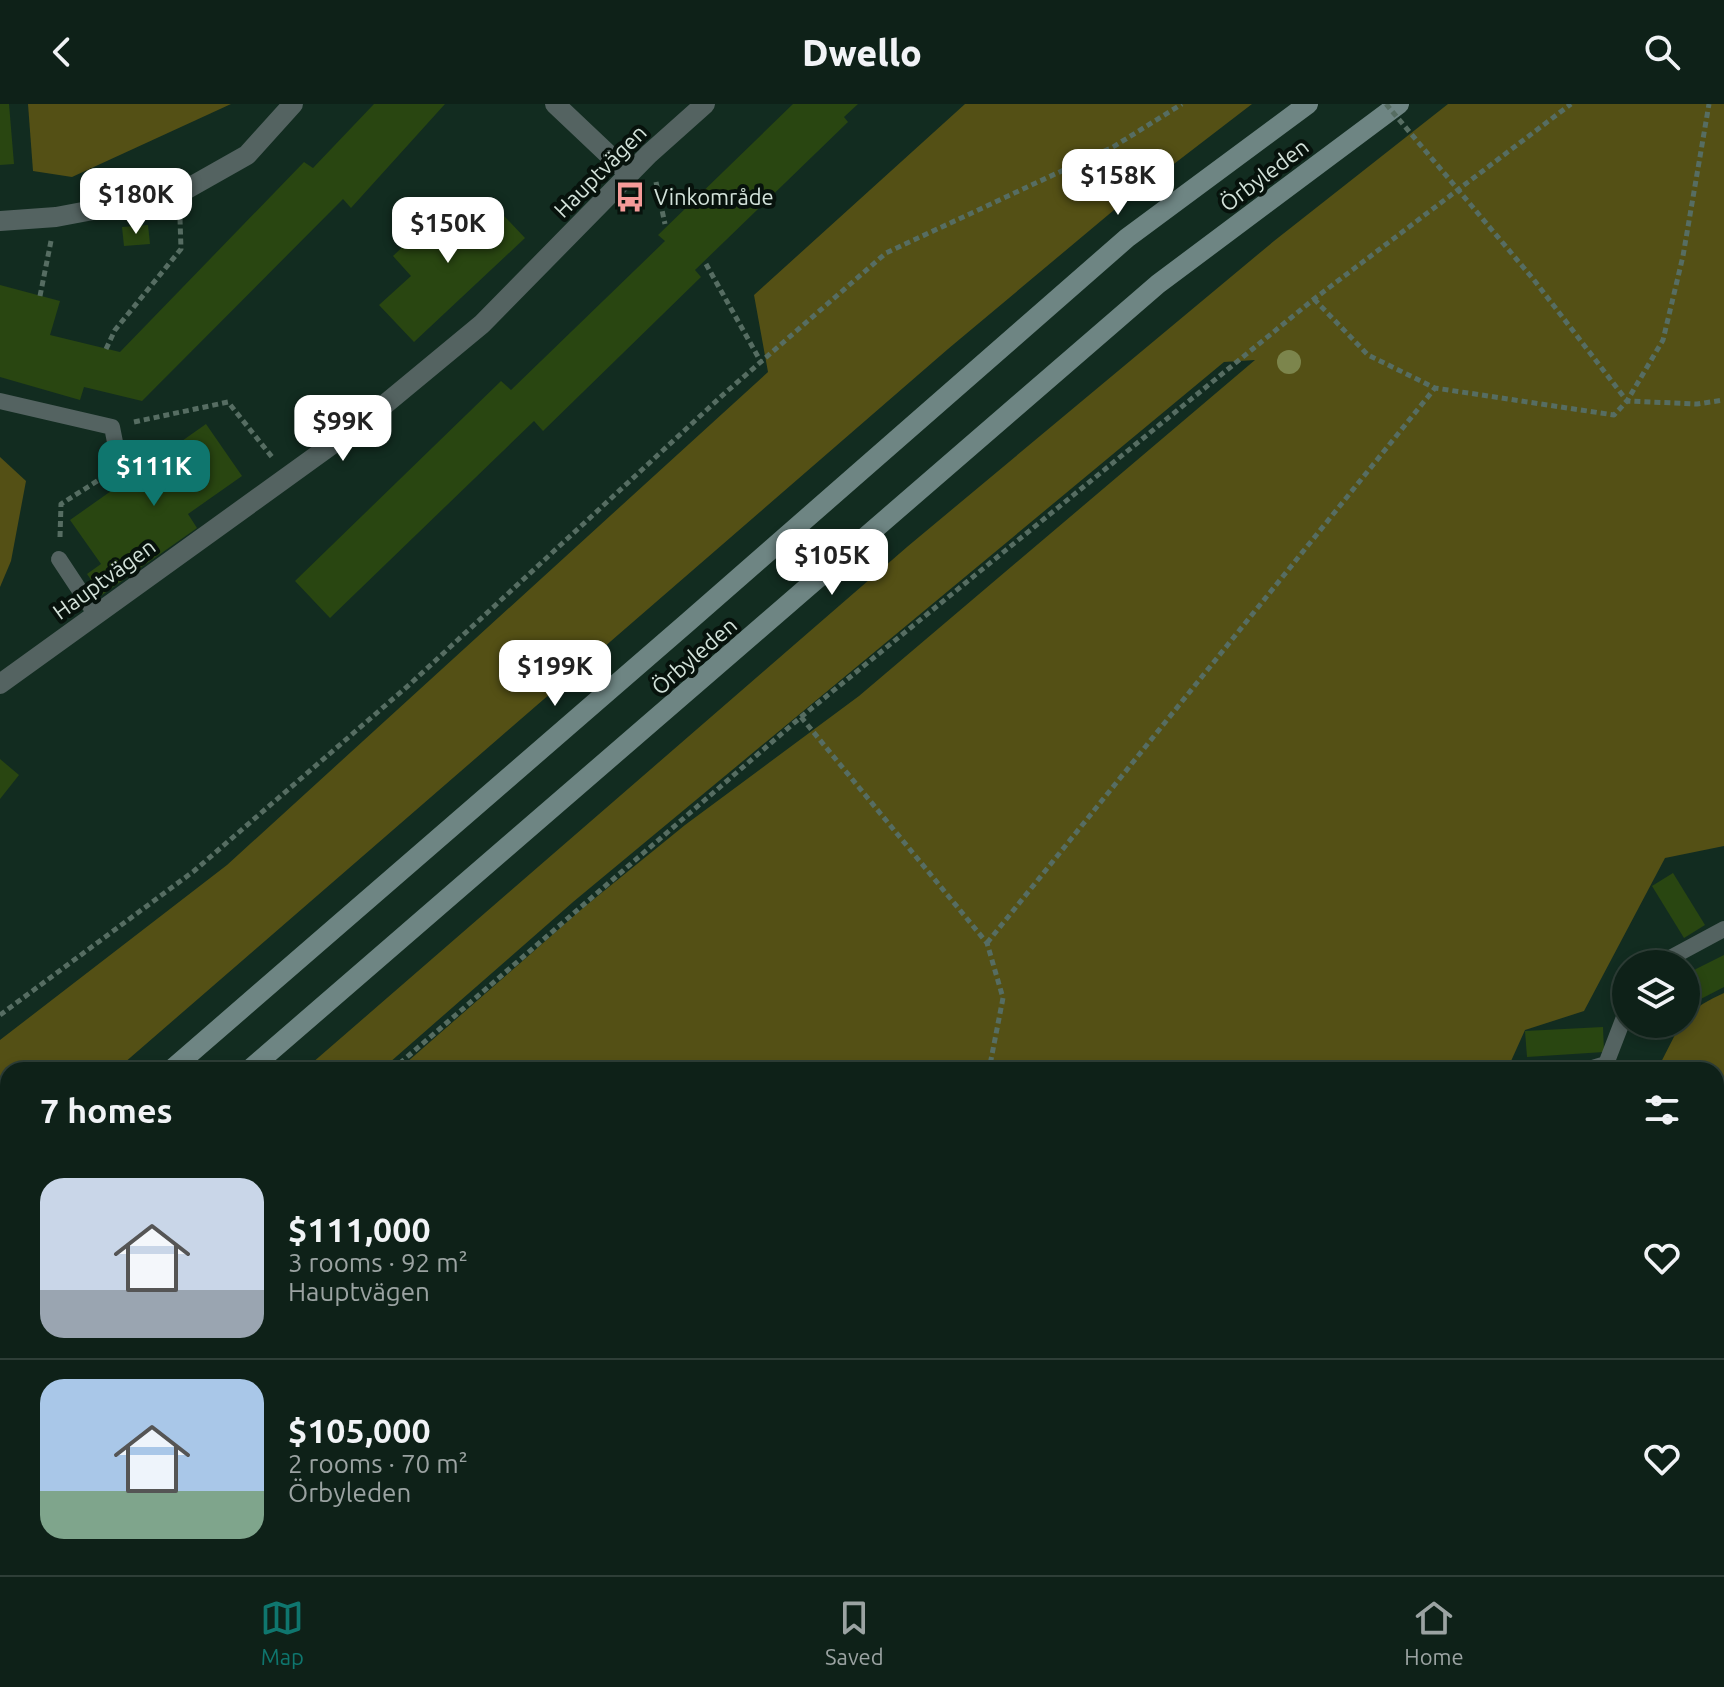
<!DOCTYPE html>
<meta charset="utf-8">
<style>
:root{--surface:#0e2118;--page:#1c2e25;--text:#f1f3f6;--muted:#9ba3a2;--line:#2e3e37;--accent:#0f766e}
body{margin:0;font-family:Ubuntu,sans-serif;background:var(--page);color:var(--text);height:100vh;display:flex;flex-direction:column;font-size:30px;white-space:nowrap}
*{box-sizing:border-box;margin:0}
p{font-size:26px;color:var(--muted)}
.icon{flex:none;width:44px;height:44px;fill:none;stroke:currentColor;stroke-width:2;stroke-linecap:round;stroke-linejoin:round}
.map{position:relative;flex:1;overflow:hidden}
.sheet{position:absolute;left:0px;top:958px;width:1724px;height:514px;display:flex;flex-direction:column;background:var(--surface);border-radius:24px 24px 0 0;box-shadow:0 4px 12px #0003,0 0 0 2px var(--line)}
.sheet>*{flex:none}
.buttons{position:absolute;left:1612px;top:846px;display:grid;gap:16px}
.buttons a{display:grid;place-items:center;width:88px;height:88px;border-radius:50%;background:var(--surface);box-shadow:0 4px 12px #0003,0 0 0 2px var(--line);font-size:40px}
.price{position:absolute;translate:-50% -68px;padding:0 18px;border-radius:16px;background:#fff;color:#222;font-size:26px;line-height:52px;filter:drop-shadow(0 2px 4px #0008)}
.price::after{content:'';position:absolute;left:50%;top:48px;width:24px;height:18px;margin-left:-12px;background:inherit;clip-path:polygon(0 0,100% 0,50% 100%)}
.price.on{background:var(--accent);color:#fff}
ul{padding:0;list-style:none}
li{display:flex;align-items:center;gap:24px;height:200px;padding:0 40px}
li+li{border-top:2px solid var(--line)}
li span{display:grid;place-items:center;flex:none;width:224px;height:160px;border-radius:24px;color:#555}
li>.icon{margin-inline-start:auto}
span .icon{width:96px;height:96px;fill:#fffc;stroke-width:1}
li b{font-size:34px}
h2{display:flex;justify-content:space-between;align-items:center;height:96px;padding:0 40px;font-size:34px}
header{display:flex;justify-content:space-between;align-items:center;height:104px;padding:0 40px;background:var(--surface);font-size:36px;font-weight:800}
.menu{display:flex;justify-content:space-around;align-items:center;height:112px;border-top:2px solid var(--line);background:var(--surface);font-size:22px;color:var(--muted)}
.menu a{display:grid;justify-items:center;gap:4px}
.menu .on{color:var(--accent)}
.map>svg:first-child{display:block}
.green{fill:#545015}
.building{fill:#294611}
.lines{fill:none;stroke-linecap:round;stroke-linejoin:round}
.path{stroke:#566d62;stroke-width:5;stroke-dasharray:6 4;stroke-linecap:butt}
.service{stroke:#546361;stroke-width:16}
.minor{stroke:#546361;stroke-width:20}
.secondary{stroke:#6e8583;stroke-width:20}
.path-bridge{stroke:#566d62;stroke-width:5;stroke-dasharray:6 4;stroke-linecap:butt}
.tree{fill:#7c854c}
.labels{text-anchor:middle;stroke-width:8;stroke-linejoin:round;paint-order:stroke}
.street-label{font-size:22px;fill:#d3e2da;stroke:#07120c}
.poi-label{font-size:22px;fill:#d3e2da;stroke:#07120c;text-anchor:start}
</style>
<header><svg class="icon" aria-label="back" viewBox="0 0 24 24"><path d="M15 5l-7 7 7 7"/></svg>Dwello<svg class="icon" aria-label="search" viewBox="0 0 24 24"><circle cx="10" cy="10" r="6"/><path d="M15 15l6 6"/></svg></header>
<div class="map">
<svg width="1724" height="1471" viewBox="0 0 1724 1471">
<rect width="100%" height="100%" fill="#122c20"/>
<g class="green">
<polygon points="28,0 231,0 72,73 33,67"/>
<polygon points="965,0 1252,0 1114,106 948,245 116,966 8,966 8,1059 0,1066 0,936 227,761 768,268 754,191"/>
<polygon points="1448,0 1724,0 1724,742 1665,754 1584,907 1525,926 1507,966 398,966 583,804 685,721 859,592 1255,256 1224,258 573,798 381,966 304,966 907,443 1274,137"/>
<polygon points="0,353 26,377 11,457 0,483"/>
<path d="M1724 889V1016L1716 1012V966H1657L1678 925 1686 920C1691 903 1708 897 1724 889Z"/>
<polygon points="8,1221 8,1294 0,1303 0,1228"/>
<polygon points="8,1309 8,1464 1356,1464 1344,1468 1343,1471 0,1471 0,1318"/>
</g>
<g class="building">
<polygon points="0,0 9,0 14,60 0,61"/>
<polygon points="374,0 445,0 351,104 343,95 142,297 84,283 80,296 0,273 0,181 60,197 50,231 120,248 304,58 313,64"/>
<polygon points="793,0 858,0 844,13 848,18 695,166 701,173 543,327 534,317 330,514 295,477 501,277 511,286 665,137 658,131"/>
<polygon points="487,94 525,134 414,238 379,201 411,172 393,152 441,106 457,123"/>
<polygon points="148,121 150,140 124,142 122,123"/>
<polygon points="314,312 325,326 306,341 295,327"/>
<polygon points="206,320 242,372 188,410 197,424 102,491 87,470 101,460 70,416"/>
<polygon points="0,655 19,671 0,695"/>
<polygon points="1673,769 1705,821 1684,834 1652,782"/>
<polygon points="1724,851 1724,883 1693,899 1686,885 1686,870"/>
<polygon points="1603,923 1604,948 1527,953 1525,927"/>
<polygon points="1718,1067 1724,1069 1724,1258 1716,1278 1716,1125 1718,1118 1716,1118 1716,1073"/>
<polygon points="1590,1464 1653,1464 1651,1471 1587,1471"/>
</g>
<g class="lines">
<g class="path">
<polyline points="656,78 665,120"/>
<polyline points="706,160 761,258"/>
<polyline points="1534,176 1627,297 1663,236 1683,152 1709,0"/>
<polyline points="40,192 51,137"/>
<polyline points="1314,195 1368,251 1435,284 1614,311 1627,297 1697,300 1724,296"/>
<polyline points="106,245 115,226 181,145 180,115"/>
<polyline points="134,318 228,298 272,353"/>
<polyline points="60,433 61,400 102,374"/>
<polyline points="801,613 987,839 1003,894 989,966"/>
<polyline points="987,839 1435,284"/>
<polyline points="0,911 194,767 409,581 725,289 886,149 1113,43 1182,0"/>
<polyline points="392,966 801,613 1314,195 1571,0"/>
<polyline points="0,1313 8,1304"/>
<polyline points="246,1464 247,1471"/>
<polyline points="971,1464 971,1471"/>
<polyline points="1008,1464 1020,1471"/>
<polyline points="197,1471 200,1464"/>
<polyline points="1223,1471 1226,1464"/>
</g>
<g class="service">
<polyline points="0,297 112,323 120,363"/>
<polyline points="59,455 96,511"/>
<polyline points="1666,860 1672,853 1724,825"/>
<polyline points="1586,966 1606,960 1626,908"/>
</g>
<g class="minor">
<polyline points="555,0 629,70"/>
<polyline points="0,117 56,113 178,90 247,51 293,0"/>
<polyline points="0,580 366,316 482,220 649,50 705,0"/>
<polyline points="1716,1369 1724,1376"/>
<polyline points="1716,1428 1724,1409"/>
<polyline points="1537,1471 1540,1464"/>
<polyline points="1699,1471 1701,1464"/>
</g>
<g class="secondary">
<polyline points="171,966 688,518 1127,134 1308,0"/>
<polyline points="249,966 1158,180 1399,0"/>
<polyline points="0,1110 8,1104"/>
<polyline points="0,1180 8,1173"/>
</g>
<polyline class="path-bridge" points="1386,0 1534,176"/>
</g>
<circle class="tree" cx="1289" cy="258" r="12"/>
<defs>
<g id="bus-bare" transform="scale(2.4)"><path d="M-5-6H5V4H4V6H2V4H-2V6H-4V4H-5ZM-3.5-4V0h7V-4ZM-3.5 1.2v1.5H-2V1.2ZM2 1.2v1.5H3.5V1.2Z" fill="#f59b99" stroke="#07120c" stroke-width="2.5" paint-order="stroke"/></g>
</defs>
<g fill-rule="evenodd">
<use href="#bus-bare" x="630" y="93"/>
</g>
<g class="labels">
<g class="street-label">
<text transform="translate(600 67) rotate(-45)" y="8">Hauptvägen</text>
<text transform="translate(1264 71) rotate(-37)" y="8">Örbyleden</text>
<text transform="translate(104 475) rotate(-36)" y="8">Hauptvägen</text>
<text transform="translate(694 552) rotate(-41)" y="8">Örbyleden</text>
</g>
<g class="poi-label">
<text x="654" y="101">Vinkområde</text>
</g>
</g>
</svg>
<div class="buttons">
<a><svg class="icon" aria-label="layers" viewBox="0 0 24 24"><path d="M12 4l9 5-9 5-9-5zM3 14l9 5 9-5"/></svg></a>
</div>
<b class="price" style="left:1118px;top:113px">$158K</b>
<b class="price" style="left:136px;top:132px">$180K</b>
<b class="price" style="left:448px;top:161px">$150K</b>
<b class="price" style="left:343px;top:359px">$99K</b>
<b class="price on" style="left:154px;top:404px">$111K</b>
<b class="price" style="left:832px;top:493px">$105K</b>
<b class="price" style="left:555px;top:604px">$199K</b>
<section class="sheet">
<h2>7 homes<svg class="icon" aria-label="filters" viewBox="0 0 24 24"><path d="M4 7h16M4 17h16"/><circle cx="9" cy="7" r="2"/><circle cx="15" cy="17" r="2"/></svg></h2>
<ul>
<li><span style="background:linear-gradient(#c9d6e8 70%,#9aa5b1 0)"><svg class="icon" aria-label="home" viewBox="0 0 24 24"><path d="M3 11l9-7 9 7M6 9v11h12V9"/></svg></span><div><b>$111,000</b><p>3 rooms · 92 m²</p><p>Hauptvägen</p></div><svg class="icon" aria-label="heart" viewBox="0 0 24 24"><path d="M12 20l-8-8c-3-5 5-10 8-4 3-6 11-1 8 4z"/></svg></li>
<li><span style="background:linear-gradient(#a9c7e8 70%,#7fa58c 0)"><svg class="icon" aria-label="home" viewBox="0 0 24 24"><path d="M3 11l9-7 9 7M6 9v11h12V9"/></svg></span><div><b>$105,000</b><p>2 rooms · 70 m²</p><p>Örbyleden</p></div><svg class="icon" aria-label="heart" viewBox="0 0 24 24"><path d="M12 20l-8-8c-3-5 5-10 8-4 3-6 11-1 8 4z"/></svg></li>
</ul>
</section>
</div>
<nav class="menu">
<a class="on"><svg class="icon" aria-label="map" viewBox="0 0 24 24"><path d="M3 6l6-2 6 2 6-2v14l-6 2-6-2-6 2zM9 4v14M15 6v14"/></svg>Map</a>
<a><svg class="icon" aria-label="saved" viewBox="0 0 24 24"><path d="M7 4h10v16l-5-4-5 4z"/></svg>Saved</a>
<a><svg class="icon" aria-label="home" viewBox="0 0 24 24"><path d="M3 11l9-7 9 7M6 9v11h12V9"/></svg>Home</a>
</nav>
